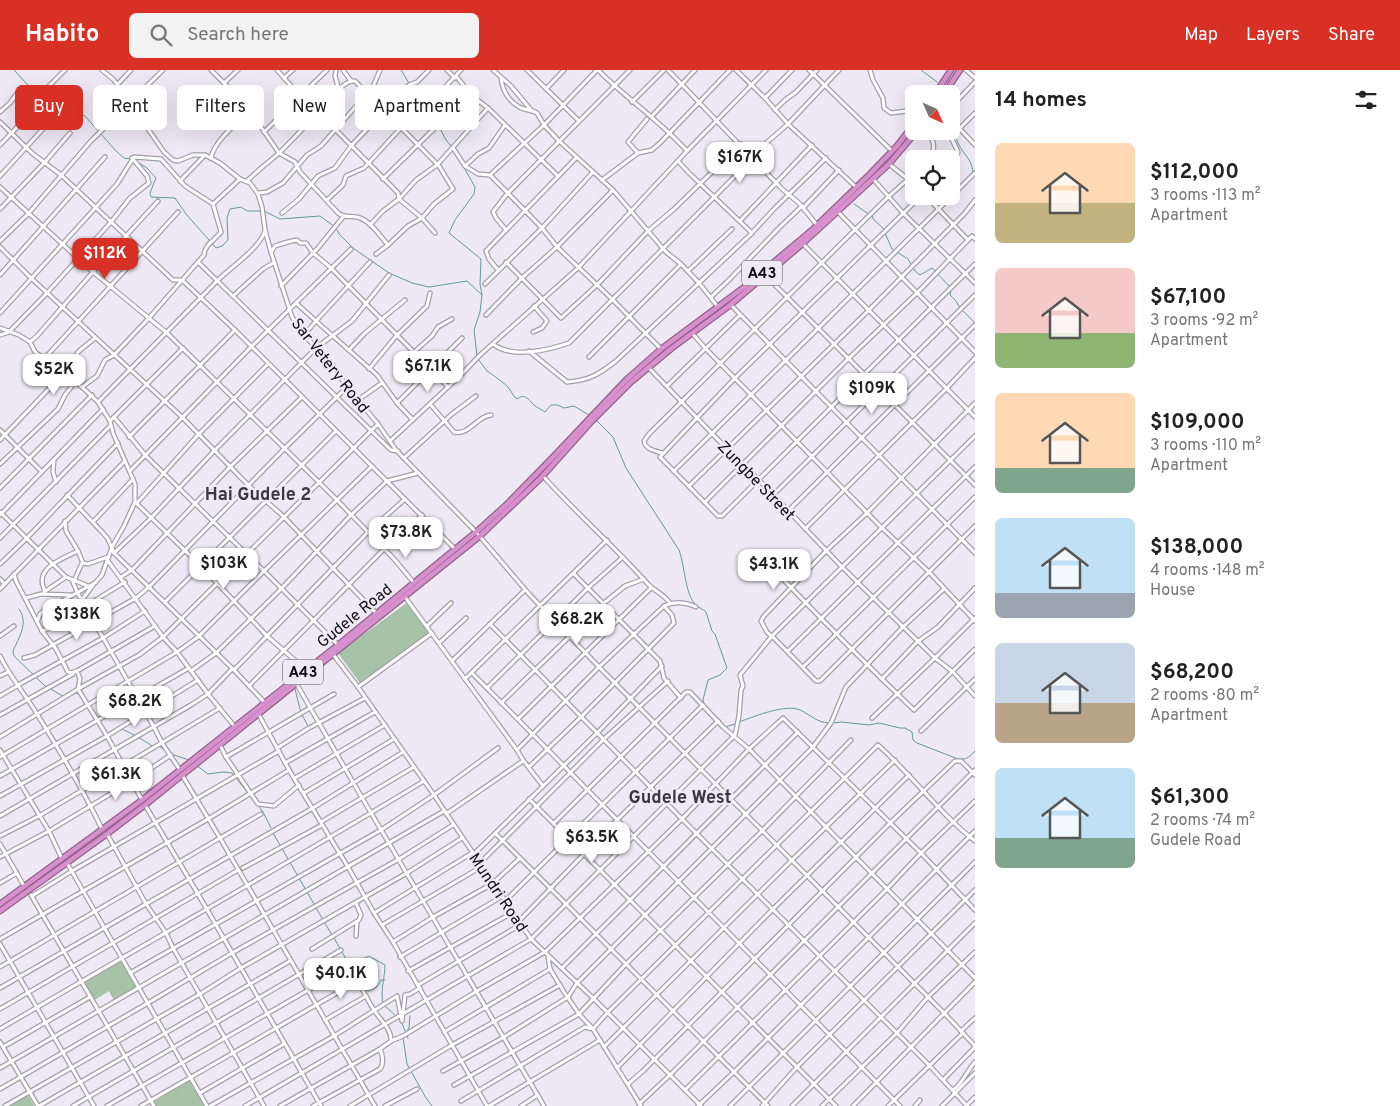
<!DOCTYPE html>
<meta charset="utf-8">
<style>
:root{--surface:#fff;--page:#f2f2f2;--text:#222;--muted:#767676;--accent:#d93025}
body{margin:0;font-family:Overpass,sans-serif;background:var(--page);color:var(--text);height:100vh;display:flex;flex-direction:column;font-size:19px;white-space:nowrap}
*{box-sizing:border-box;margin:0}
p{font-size:16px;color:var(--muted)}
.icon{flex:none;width:28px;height:28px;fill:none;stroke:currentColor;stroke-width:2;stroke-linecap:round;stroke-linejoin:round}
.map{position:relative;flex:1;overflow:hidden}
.panel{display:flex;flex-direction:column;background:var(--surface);width:425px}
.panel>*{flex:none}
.guide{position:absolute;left:15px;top:15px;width:475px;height:45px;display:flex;gap:10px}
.needle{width:32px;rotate:135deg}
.controls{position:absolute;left:905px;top:15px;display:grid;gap:10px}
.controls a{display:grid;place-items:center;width:55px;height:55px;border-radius:8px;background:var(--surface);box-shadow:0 5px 20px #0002;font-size:25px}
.price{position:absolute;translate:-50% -42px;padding:0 11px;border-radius:10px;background:#fff;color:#222;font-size:16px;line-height:32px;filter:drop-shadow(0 1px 2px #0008)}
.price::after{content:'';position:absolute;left:50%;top:30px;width:15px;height:11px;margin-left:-8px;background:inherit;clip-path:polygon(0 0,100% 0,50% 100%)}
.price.active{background:var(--accent);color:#fff}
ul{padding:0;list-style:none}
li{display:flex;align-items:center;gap:15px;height:125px;padding:0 20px}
li span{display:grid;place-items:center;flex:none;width:140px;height:100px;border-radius:8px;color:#555}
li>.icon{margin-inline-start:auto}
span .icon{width:60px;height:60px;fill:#fffc;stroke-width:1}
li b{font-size:21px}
h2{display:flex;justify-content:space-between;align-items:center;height:60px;padding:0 20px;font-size:21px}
.pill{padding:0 18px;border-radius:8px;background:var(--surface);box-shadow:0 5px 20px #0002;font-size:18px;line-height:45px}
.pill.active{background:var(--accent);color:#fff}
header{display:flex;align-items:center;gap:30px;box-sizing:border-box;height:70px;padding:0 25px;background:var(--accent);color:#fff}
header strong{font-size:24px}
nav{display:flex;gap:28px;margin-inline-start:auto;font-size:18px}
.search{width:350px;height:45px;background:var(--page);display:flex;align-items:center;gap:12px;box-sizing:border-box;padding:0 18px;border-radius:8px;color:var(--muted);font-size:19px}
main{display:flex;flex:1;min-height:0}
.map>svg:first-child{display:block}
.green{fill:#a7c3a7}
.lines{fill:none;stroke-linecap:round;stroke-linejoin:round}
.stream{stroke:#61999d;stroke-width:1}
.minor-casing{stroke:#a39ea8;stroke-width:5.5}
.highway-casing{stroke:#91628b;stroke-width:7}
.minor{stroke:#fff;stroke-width:3}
.highway{stroke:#d790cd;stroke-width:4.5}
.labels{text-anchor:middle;stroke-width:4.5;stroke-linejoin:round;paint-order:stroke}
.shield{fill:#eee9f4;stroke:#514e54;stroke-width:1}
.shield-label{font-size:15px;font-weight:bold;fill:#0e0c10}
.street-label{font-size:16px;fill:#0e0c10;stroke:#eee9f4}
.neighbourhood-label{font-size:18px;font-weight:bold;fill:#3b3740;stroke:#eee9f4}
</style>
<header>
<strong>Habito</strong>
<div class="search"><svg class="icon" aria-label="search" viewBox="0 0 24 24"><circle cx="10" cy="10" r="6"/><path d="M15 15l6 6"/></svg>Search here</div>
<nav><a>Map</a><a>Layers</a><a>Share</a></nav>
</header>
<main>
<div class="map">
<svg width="975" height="1036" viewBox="0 0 975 1036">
<rect width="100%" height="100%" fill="#eee9f4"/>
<g class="green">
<polygon points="408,532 430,563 360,613 338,583"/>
<polygon points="120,889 137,919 114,931 109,921 93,931 82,911"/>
<polygon points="189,1010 204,1036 157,1036 154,1032"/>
<polygon points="28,1025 34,1036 9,1036"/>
</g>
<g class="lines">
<g class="stream">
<polyline points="14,0 50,39 67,38 85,46 116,81 124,88 130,89"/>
<polyline points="401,0 421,33"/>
<polyline points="921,0 937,12"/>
<polyline points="423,37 438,55 446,70 451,76"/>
<path d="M951 54C957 62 955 67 958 73 964 86 973 89 973 105L975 107"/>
<polyline points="139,93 147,98 156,108 150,123 151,127 175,128 186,144 216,178 222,176 228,170 227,148 230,139 241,137 247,141 264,141 280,149 320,146 335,157 340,165 353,178 389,203 412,213 429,217 467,211 482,225"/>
<polyline points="463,96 475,117 474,124 455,150 449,163 481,189 480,214 482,225 480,242 474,260 477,286"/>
<polyline points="854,134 867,143 871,144 874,150 885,160"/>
<polyline points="885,163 892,179 908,189 915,201 920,205 932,198 951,218 950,225 955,230 961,239 975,253"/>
<path d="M478 289 487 301C489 302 505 314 507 316 511 320 512 325 517 329 525 323 528 329 534 335 536 337 542 340 545 342L551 335H558L564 338 574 336 589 345"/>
<path d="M596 350 613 367 626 398 679 480C685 496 685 525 696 535 699 538 703 539 706 542L712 561 715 564 727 598 720 605 708 610 703 630 704 635"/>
<path d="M19 539C29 553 19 567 13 581L14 586 45 616 63 626"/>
<polyline points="295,619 301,643 309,658"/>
<polyline points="69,626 77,623 80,626"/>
<path d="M739 652C753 647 782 635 797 639 808 642 816 653 829 653"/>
<path d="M833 653 842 652 869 655 879 653 900 658H905L912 662 913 670 917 673 958 689C966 690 970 687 975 681"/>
<polyline points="98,655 104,664"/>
<polyline points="725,657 735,654"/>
<path d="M121 659C126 660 147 672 152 676"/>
<polyline points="159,676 166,681"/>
<polyline points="171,684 189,690"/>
<polyline points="192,692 208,704 223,702 232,703 248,723"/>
<polyline points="254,730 263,742 271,758"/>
<polyline points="273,763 314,834"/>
<polyline points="316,838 332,865"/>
<polyline points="334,868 358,910"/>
<path d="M350 895 369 886 385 895C385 908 380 920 383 933"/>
<path d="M363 917 368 921C375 919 378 917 381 910H385"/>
<polyline points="385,936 397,947"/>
<polyline points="401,951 408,968"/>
<polyline points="406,962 409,958 410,946"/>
<polyline points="403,967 407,994 426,1028 432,1036"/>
</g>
<g class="minor-casing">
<g id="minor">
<polyline points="102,0 114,10 164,82 173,90 178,91 193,85 205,85 220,93 240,109 250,113 258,124 262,137 265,160 271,182 292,247 304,265 332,294 347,317 378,354 396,380 476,462 529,524 599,597 945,944 975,976"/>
<path d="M211 0 245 34 279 83 295 92 300 102 338 143C346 149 349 145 357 147 370 150 380 166 388 175"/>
<polyline points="277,0 316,44 335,59 398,123 399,129 422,148 435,163"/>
<polyline points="336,0 335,6 339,20"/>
<polyline points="343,0 351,11"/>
<polyline points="447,0 455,8"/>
<polyline points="493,0 511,16 531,40"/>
<polyline points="527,0 578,50"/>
<path d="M598 0C627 29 660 51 687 81"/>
<polyline points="668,0 781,118 799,133 817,155"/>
<polyline points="736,0 765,28 788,54 856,117"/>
<polyline points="809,0 892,81"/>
<polyline points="870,0 873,10 883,28 884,38 891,43 914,40"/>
<polyline points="966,0 975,8"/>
<polyline points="456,6 472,26 488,38 558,106"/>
<path d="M501 7C502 21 508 31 521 38 526 40 532 40 537 43L544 55 559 71 613 120 666 182 681 194 699 213 718 237"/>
<polyline points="284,8 293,0"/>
<polyline points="224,13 238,0"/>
<polyline points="117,15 131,0"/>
<polyline points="47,18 65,0"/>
<polyline points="546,19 564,0"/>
<polyline points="440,22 460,28 472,26"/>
<polyline points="765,28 792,0"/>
<polyline points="632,32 664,0"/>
<polyline points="951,37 975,12"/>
<polyline points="775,40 785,30 796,22 817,0"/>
<polyline points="0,42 10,33 21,18"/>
<polyline points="975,43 962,56 960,59 975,75"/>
<polyline points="652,46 695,0"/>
<polyline points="0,52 33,84 61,105 173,210 182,210 235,260 455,479"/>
<polyline points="948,61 958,82 956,90 951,95"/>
<polyline points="264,62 327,0"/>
<polyline points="0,75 25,49 37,32"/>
<polyline points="453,78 465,96 478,104 490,105 500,115 542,158 557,177 612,229 661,279"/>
<polyline points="638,83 628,72 647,49"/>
<path d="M211 88C214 71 237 53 250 41"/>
<path d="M928 89C934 82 935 77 932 69"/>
<polyline points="678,91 689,103 752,163"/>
<polyline points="889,94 914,114"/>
<polyline points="465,96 478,84 489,78 505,55"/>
<polyline points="490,105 544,55 597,0"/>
<polyline points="0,106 53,48"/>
<polyline points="383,109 438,55"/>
<polyline points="602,110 638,83 652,80 661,72 730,0"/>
<polyline points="874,110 903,143 975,213"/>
<polyline points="180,111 205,85"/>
<path d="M247 111C257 101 269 92 279 83 295 68 310 51 325 34 332 27 344 10 355 11L439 96 453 119 434 134 422 148 408 156 388 175 376 184"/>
<polyline points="0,117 93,202 167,263 336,429 395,490 414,513"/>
<polyline points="258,123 267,122 283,113 307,85 321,76 358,34 369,26 380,0"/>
<polyline points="921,126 735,308 660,387 718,446 722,446 975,194"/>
<polyline points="926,126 968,170"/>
<polyline points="327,130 343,115 346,106 364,98 422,35 434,29 461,0"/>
<polyline points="803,138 839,100"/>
<polyline points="0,139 45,92 70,63"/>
<polyline points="838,142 975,282"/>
<polyline points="282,143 299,129 318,106 335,98 351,76 385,40 409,15 417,12 429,0"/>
<polyline points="740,151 812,75"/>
<polyline points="370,155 383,141 399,129 416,110 437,95 488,38"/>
<polyline points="506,160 496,148 493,142 507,124 630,0"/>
<polyline points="0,171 28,144 91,71 163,0"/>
<polyline points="803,174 975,347"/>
<polyline points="0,177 31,208 183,348 248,415 284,447 376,543"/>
<path d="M271 182 275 176C281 174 290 171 297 170L300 173H306L313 183 331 198 448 317"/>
<polyline points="198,192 391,380 398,381"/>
<polyline points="370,192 316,251 377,305 397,333 413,350"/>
<polyline points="506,192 561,248 597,215 648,161 673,140 741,74"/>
<polyline points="498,200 489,189 486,181 576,88"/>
<polyline points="688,201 732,159"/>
<polyline points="0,205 105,87"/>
<polyline points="766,206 975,415"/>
<polyline points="485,214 542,158 593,102"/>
<polyline points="281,216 318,178 343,147"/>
<polyline points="233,226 263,199 273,193"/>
<polyline points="711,227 729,210 780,157 802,136"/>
<polyline points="296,233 316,251 304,265"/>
<polyline points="731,235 975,483"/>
<polyline points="0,243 117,114 134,87 161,89 185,116 213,134 240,109"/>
<polyline points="486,245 522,208 557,177 613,120"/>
<polyline points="0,258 19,265 30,272 35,282 63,304 82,317 98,332 110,351 113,363 135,414 135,432 124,456 112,477 102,505 95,513 45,540 40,544 38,550"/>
<polyline points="533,262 542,258 547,251 534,236"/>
<polyline points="692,263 706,279 881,457 929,502 975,551"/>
<polyline points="0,265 9,262 47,223 111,152 130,128 149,113 147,106 132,88"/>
<polyline points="30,272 37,266 93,202 158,131"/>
<path d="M493 274C512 289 548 280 569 273L761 80 765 74 788 54 839 0"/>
<polyline points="349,280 365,263 405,230"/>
<path d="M529 281 567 312C590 310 598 305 616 291L750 165 774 139 826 88"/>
<polyline points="589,287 681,194"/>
<polyline points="44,289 178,142"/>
<polyline points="648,297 727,379 759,410 842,497 935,588 953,602 975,626"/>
<polyline points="369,299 397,265 427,236 430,223"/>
<polyline points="398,304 403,295 413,283 432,266 438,257 452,249"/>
<polyline points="667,316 740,245"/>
<path d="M82 317 97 306 105 290 114 285 149 248 204 185C205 174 215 170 221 162L213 134"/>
<polyline points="358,330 382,313"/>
<path d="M98 332C138 291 178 251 217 211 231 197 259 179 265 161"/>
<polyline points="397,333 462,268"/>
<path d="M430 334 454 362C469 366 477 346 491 345"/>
<polyline points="110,351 183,278"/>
<polyline points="0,360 42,402"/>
<polyline points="129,367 235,260"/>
<polyline points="0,370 63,304 79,281 95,268"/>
<polyline points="390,371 462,304 480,285 578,198 687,81 766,0"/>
<path d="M662 383C655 381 645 379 644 371L649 364 888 127 914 104"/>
<polyline points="404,388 452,344 476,326"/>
<polyline points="54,389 53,402 56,412"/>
<polyline points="0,394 58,339 65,325 75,312"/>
<polyline points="130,401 251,277 351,179"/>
<polyline points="674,401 975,103"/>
<path d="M543 406C576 443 614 476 647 513 655 522 663 523 670 533"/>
<polyline points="689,416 868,241 965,143 975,130"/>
<polyline points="0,418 92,325"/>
<polyline points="67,425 103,463 108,469 114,483 234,600 265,633"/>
<polyline points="773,425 975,225"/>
<polyline points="135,432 201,496 267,566 368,462 405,429"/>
<polyline points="705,432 849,288 917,223 972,166 975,169"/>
<polyline points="137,433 198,365 268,294"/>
<polyline points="788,441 975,255"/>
<polyline points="0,442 66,507 88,516"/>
<polyline points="0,445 103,339"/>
<polyline points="65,451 66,461 78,481 83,493 88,494 108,487"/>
<polyline points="93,452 133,409"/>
<polyline points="805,459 946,319 975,288"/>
<polyline points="0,468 110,356"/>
<polyline points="114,483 151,448 215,380 316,278 352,251 389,205"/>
<polyline points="108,491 163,567 177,582 208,624 235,657"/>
<polyline points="0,494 26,469 118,373"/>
<path d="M776 502C821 549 867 595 914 640L975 579"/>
<polyline points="14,504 16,511 42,561 56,579 68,602 71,603 77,601 155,556"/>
<polyline points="574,504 660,591 664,608 681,628"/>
<polyline points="121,507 132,500 230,397 302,327"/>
<polyline points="0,509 5,514"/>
<polyline points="72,510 77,522 154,657 162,673 180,700"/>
<polyline points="74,511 82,493"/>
<polyline points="0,519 125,391"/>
<path d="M45 521C33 498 62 489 78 481"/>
<polyline points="44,522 66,507"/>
<path d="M405 527 517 680C524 693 534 704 543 716"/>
<polyline points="26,528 41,524 70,525"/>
<polyline points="82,530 93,515"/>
<polyline points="165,532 336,361"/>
<polyline points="490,554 682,749 928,994 967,1036"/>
<polyline points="427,556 451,533"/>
<polyline points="42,561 50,558 125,512"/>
<polyline points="0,566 14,556"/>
<polyline points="772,566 816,611 820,611 975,456"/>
<polyline points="772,567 767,562 761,551 764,546 826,481 867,443 975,333"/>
<polyline points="439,573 466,548"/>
<polyline points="338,575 264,501 372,396"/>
<polyline points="788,581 975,397"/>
<polyline points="332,583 358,617 434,725 531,869 593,928 701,1036"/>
<path d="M0 586C10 607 25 624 37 644 60 681 83 720 102 759"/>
<polyline points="24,588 35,585 136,528 149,517 285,378 347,317"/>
<polyline points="453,590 525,520"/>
<polyline points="803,597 975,427"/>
<polyline points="234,600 267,566 306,600"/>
<polyline points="77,601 80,609 78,619 107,666 142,730"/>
<polyline points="191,601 216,583 282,518 351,445 387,411 418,403"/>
<polyline points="472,603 900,1036"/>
<polyline points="0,606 8,602"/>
<polyline points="465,609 607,470"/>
<polyline points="882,609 917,572 938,557 975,518"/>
<polyline points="296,613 354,714 544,1036"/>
<polyline points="18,615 103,568 145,541"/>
<polyline points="249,616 384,479 422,445"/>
<polyline points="358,617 432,563"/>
<polyline points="487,618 588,518 623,487"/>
<polyline points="0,626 17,616"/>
<polyline points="501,633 604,533 625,516 644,509"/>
<polyline points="0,645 73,604"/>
<polyline points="259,645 289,700 348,797 374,843 393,872 487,1036"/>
<polyline points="872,648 935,588 975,548"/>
<polyline points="518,649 651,518"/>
<polyline points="921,661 975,609"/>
<polyline points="0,667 78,619 139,585 163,567 378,354"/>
<polyline points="220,675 226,687 258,734 274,736 299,715"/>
<polyline points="277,678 309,658 365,628"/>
<polyline points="0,680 49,761 62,789"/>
<path d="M517 680 599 597 664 536C675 531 685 532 696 537"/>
<polyline points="0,687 177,582 198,567 264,501 146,386 114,347"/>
<polyline points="226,687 334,624"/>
<polyline points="285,693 375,642"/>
<polyline points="529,697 582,646 674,553 672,545 664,536"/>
<polyline points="182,705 220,768 375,1036"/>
<polyline points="0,706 189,598"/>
<polyline points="295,708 385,655"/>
<polyline points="304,723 394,669"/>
<polyline points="0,726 107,666 198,610"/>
<polyline points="529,729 836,1036"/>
<polyline points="145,735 198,824 321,1036"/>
<polyline points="446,744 523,691"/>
<polyline points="0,746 191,635 208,624 232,599"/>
<polyline points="321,752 414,697"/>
<polyline points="554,753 686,622 690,622 723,657 749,679 975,908"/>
<polyline points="107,764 146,834 166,863 173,878 264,1036"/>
<polyline points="496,764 768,1036"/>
<polyline points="0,766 39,746 220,638"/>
<polyline points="0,774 24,816"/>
<polyline points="473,785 598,662 662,596"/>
<polyline points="0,787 49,761 132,711 171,685"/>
<polyline points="67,793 207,1036"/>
<polyline points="479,794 605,668 668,611"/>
<polyline points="243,798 322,755"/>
<polyline points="0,813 17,803"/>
<polyline points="31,825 154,1036"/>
<polyline points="32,826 72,801 279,681"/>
<polyline points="504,832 703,635"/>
<polyline points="374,843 472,783"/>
<polyline points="518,852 617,750 718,651"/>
<polyline points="382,855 481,797"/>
<polyline points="356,866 357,852"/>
<polyline points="0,869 208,749 289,700"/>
<polyline points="393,872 433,847 492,814 520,788"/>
<polyline points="0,874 94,1036"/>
<polyline points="312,879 359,850 361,845 356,833"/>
<polyline points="548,886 550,899 564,922 579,944 593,959 641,1036"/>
<polyline points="400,887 501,827"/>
<polyline points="0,897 261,744"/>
<polyline points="562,898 798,662"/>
<polyline points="408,901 512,843"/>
<polyline points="130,903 381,760 434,725 498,678"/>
<polyline points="418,915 520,855"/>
<polyline points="0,918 313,738 403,682"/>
<polyline points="0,939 238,800"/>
<polyline points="325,950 366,926"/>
<path d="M0 959C141 876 284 796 424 711"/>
<polyline points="961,961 975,948"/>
<polyline points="444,962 550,899"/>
<polyline points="391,971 403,966 477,921 545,882 682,749 749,679 783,648 921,783 975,840"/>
<polyline points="0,972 38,1036"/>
<polyline points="3,977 90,927"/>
<polyline points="604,977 792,790 895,690"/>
<polyline points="0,998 444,741"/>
<polyline points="617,998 773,839 909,705"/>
<polyline points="443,1001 504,967 568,927 577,913 813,677 831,653 846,617 903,557 944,519"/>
<polyline points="943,1010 975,977"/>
<polyline points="628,1014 643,1001 890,753 955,691 961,691 975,705"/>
<polyline points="454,1015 579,944 626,894 762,761 851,670"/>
<polyline points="0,1019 148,933 232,883 399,789 453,755"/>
<polyline points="685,1020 887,819 921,783 975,731"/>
<path d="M953 1020C963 1013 966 1002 975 992"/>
<polyline points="200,1023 284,974"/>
<path d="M461 1031 585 957 593 959 608 942 878 675C912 705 939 743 975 771"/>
<polyline points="639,1034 670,1005 975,700"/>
<polyline points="967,1035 975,1027"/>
<polyline points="5,1036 200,924 241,898 407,803 462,768"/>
<polyline points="39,1036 290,891"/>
<polyline points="73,1036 341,880"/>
<polyline points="107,1036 350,896"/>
<polyline points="141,1036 375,901"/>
<polyline points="210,1036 334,966 397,926 402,951 405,925 410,924 420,918"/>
<polyline points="245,1036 531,869 735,665 739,646 741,620 743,616 740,605 772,566 975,366"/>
<path d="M280 1036 380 979 391 971C392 959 379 949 374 940 368 931 364 921 357 911"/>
<path d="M313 1036 380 999C384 994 383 985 380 979"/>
<polyline points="350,1036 452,975 560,915"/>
<polyline points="385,1036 417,1019"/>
<polyline points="489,1036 600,970"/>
<polyline points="521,1036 538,1025"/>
<polyline points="698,1036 735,1001 975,761"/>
<polyline points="730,1036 975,792"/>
<polyline points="762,1036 797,997 975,820"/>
<polyline points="792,1036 975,853"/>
<polyline points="822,1036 897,963 928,927 975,882"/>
<polyline points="853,1036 975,912"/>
<polyline points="888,1036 963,963"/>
<polyline points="915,1036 920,1030"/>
<polyline points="942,1036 975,1003"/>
</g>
</g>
<g class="highway-casing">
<g id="highway">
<polyline points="935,24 951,0"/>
<polyline points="944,24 960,0"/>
<polyline points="0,834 142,730 338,575 476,462 505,436 555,385 627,309 661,279 743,218 811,161 870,104 897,76 914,54"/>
<polyline points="0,841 107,764 145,735 480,466 540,409 592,351 631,312 672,278 729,236 800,176 889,94 917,61"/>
</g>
</g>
<use href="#minor" class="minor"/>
<use href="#highway" class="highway"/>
</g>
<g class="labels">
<g class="shield">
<rect x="742" y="190.5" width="40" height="25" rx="4"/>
<rect x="283" y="589.5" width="40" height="25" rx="4"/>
</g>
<g class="shield-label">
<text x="762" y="208">A43</text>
<text x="303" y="607">A43</text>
</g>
<g class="street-label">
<text transform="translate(331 295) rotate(52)" y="6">Sar Vetery Road</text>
<text transform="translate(757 410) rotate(46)" y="6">Zungbe Street</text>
<text transform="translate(354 545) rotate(-39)" y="6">Gudele Road</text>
<text transform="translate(499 822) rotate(56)" y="6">Mundri Road</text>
</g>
<g class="neighbourhood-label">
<text x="258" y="430">Hai Gudele 2</text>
<text x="680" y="733">Gudele West</text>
</g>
</g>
</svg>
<div class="controls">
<a><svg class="needle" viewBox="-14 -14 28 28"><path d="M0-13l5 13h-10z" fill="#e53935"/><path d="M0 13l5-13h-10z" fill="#767676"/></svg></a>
<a><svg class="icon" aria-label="locate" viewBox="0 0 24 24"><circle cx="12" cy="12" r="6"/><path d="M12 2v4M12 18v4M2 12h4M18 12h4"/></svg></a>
</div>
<b class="price" style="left:740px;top:114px">$167K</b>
<b class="price active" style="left:105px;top:210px">$112K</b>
<b class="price" style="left:428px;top:323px">$67.1K</b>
<b class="price" style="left:54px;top:326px">$52K</b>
<b class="price" style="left:872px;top:345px">$109K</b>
<b class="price" style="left:406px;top:489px">$73.8K</b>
<b class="price" style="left:224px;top:520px">$103K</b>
<b class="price" style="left:774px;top:521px">$43.1K</b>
<b class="price" style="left:77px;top:571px">$138K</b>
<b class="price" style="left:577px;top:576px">$68.2K</b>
<b class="price" style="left:135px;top:658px">$68.2K</b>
<b class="price" style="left:116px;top:731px">$61.3K</b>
<b class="price" style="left:592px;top:794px">$63.5K</b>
<b class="price" style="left:341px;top:930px">$40.1K</b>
<div class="guide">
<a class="pill active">Buy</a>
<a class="pill">Rent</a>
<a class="pill">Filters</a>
<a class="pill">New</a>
<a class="pill">Apartment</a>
</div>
</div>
<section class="panel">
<h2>14 homes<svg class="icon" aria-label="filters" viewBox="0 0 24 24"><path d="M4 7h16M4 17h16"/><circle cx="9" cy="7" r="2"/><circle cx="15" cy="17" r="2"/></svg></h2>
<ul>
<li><span style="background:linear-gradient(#ffd9b3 60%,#c2b280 0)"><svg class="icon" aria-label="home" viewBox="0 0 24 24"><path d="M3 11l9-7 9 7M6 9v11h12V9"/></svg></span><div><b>$112,000</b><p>3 rooms · 113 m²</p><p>Apartment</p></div></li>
<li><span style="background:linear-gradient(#f6c9c9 65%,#8fb573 0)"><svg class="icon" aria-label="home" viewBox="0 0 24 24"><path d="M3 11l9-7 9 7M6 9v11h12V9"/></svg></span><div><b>$67,100</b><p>3 rooms · 92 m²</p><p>Apartment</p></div></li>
<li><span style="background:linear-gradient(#ffd9b3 75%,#7fa58c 0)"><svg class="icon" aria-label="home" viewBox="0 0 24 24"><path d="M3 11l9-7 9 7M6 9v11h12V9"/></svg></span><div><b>$109,000</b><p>3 rooms · 110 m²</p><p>Apartment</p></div></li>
<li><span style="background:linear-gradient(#bfe0f5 75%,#9aa5b1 0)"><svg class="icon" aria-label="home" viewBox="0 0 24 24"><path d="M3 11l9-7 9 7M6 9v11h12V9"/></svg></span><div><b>$138,000</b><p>4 rooms · 148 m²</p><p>House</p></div></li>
<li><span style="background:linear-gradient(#c9d6e8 60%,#b9a48a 0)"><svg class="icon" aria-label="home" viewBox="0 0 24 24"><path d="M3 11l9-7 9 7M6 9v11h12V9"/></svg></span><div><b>$68,200</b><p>2 rooms · 80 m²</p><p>Apartment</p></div></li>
<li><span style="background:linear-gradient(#bfe0f5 70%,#7fa58c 0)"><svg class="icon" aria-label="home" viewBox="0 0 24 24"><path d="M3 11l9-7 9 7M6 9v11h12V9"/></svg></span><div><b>$61,300</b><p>2 rooms · 74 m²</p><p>Gudele Road</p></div></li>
</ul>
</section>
</main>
